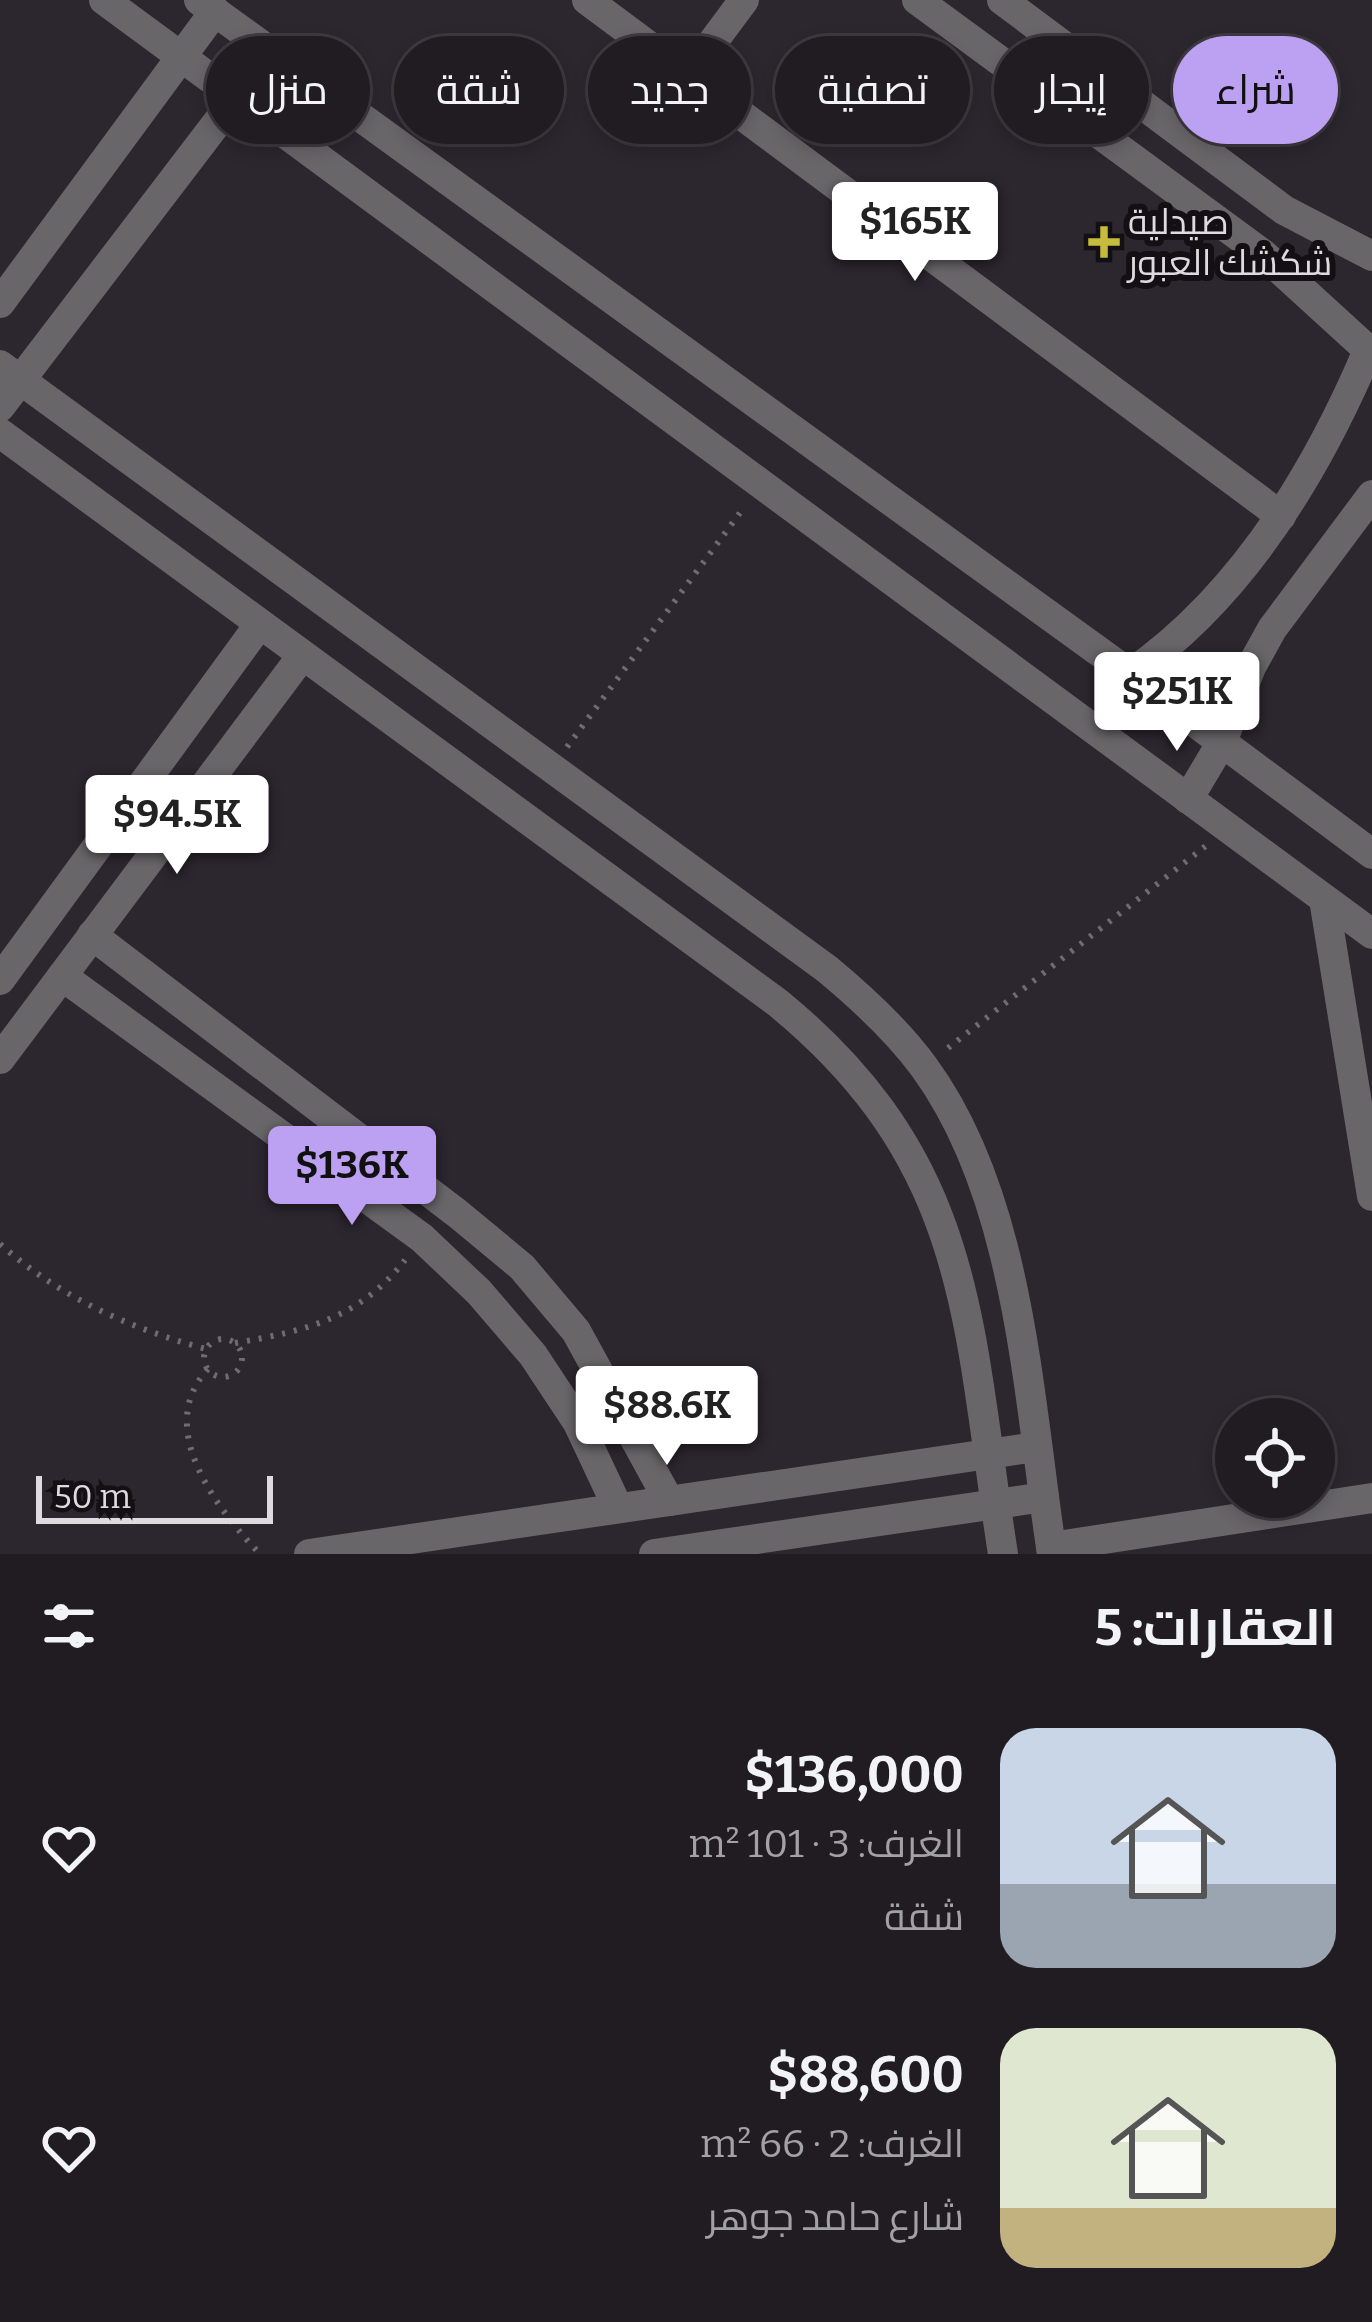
<!DOCTYPE html>
<html lang="ar">
<meta charset="utf-8">
<style>
:root{--surface:#211c22;--page:#29252a;--text:#f1f3f6;--muted:#a2a1a5;--line:#3e3a40;--accent:#bca0f2}
body{margin:0;font-family:Bitter,Cairo,serif;background:var(--page);color:var(--text);direction:rtl;height:100vh;display:flex;flex-direction:column;font-size:45px;white-space:nowrap}
*{box-sizing:border-box;margin:0}
p{font-size:39px;color:var(--muted)}
.icon{flex:none;width:66px;height:66px;fill:none;stroke:currentColor;stroke-width:2;stroke-linecap:round;stroke-linejoin:round}
.map{position:relative;height:1554px;overflow:hidden;direction:ltr}
.side{display:flex;flex-direction:column;background:var(--surface);flex:1}
.side>*{flex:none}
.hud{position:absolute;left:36px;top:36px;width:1302px;height:108px;direction:rtl;display:flex;gap:24px}
.fabs{position:absolute;left:1215px;top:1398px;display:grid;gap:24px}
.fabs a{display:grid;place-items:center;width:120px;height:120px;border-radius:50%;background:var(--surface);box-shadow:0 6px 18px #0003,0 0 0 3px var(--line);font-size:60px}
.scale{position:absolute;left:36px;bottom:30px;width:237px;box-sizing:border-box;padding-left:12px;border:6px solid #dedadf;border-top:0;font-size:33px;line-height:42px;white-space:nowrap;color:#dedadf;-webkit-text-stroke:9px #131014;paint-order:stroke}
.price{position:absolute;translate:-50% -102px;padding:0 27px;border-radius:12px;background:#fff;color:#222;font-size:39px;line-height:78px;filter:drop-shadow(0 3px 6px #0008)}
.price::after{content:'';position:absolute;left:50%;top:72px;width:36px;height:27px;margin-left:-18px;background:inherit;clip-path:polygon(0 0,100% 0,50% 100%)}
.price.current{background:var(--accent);color:#111}
ul{padding:0;list-style:none}
li{display:flex;align-items:center;gap:36px;height:300px;padding:0 36px}
li span{display:grid;place-items:center;flex:none;width:336px;height:240px;border-radius:36px;color:#555}
li>.icon{margin-inline-start:auto}
span .icon{width:144px;height:144px;fill:#fffc;stroke-width:1}
li b{font-size:51px}
h2{display:flex;justify-content:space-between;align-items:center;height:144px;padding:0 36px;font-size:51px}
.pill{padding:0 42px;border-radius:54px;background:var(--surface);box-shadow:0 6px 18px #0003,0 0 0 3px var(--line);font-size:42px;line-height:108px}
.pill.current{background:var(--accent);color:#111}
.map>svg:first-child{display:block}
.lines{fill:none;stroke-linecap:round;stroke-linejoin:round}
.path{stroke:#706a71;stroke-width:6;stroke-dasharray:3 9;stroke-linecap:butt}
.minor{stroke:#69666a;stroke-width:30}
.poi-dot{fill:#c7bb3c;stroke:#131014;stroke-width:4.5}
.labels{text-anchor:middle;stroke-width:12;stroke-linejoin:round;paint-order:stroke}
.poi-label{font-size:36px;fill:#dedadf;stroke:#131014;text-anchor:start}
</style>
<div class="map">
<svg width="1372" height="1554" viewBox="0 0 1372 1554">
<rect width="100%" height="100%" fill="#2c262e"/>
<g class="lines">
<g class="path">
<polyline points="567,747 745,506"/>
<polyline points="948,1048 1207,845"/>
<path d="M0 1244C61 1298 129 1328 206 1349"/>
<circle cx="223" cy="1358" r="19"/>
<path d="M235 1343C305 1331 359 1319 405 1260"/>
<path d="M208 1369C153 1428 218 1510 260 1554"/>
</g>
<g class="minor">
<polyline points="104,0 1372,934"/>
<polyline points="199,0 1130,674 1372,854"/>
<polyline points="587,0 1281,516"/>
<polyline points="917,0 1263,254 1367,349"/>
<polyline points="1002,0 1284,210 1372,256"/>
<polyline points="689,74 744,0"/>
<polyline points="0,303 215,11"/>
<path d="M0 365 827 969C862 998 897 1030 924 1067 1020 1198 1028 1397 1052 1554"/>
<polyline points="0,407 271,52"/>
<path d="M0 433 778 1003C974 1164 967 1324 1003 1554"/>
<path d="M1130 674C1241 597 1315 475 1367 353"/>
<polyline points="1188,799 1222,742 1251,667 1272,629 1372,495"/>
<polyline points="1324,899 1372,1196"/>
<polyline points="92,935 458,1214 522,1267 576,1331 669,1501"/>
<polyline points="62,976 422,1238 479,1292 533,1355 578,1423 618,1508"/>
<polyline points="0,980 259,625"/>
<polyline points="0,1059 302,656"/>
<polyline points="1051,1547 1372,1498"/>
<polyline points="309,1554 1036,1447"/>
<polyline points="654,1554 1044,1497"/>
</g>
</g>
<path class="poi-dot" d="M1098 224h12v12h12v12h-12v12h-12v-12h-12v-12h12z"/>
<g class="labels">
<g class="poi-label">
<text x="1128" y="234">صيدلية<tspan x="1128" dy="41">شكشك العبور</tspan></text>
</g>
</g>
</svg>
<div class="fabs">
<a><svg class="icon" aria-label="locate" viewBox="0 0 24 24"><circle cx="12" cy="12" r="6"/><path d="M12 2v4M12 18v4M2 12h4M18 12h4"/></svg></a>
</div>
<div class="scale">50 m</div>
<b class="price" style="left:915px;top:284px">$165K</b>
<b class="price" style="left:1177px;top:754px">$251K</b>
<b class="price" style="left:177px;top:877px">$94.5K</b>
<b class="price current" style="left:352px;top:1228px">$136K</b>
<b class="price" style="left:667px;top:1468px">$88.6K</b>
<div class="hud">
<a class="pill current">شراء</a>
<a class="pill">إيجار</a>
<a class="pill">تصفية</a>
<a class="pill">جديد</a>
<a class="pill">شقة</a>
<a class="pill">منزل</a>
</div>
</div>
<section class="side">
<h2>العقارات: 5<svg class="icon" aria-label="filters" viewBox="0 0 24 24"><path d="M4 7h16M4 17h16"/><circle cx="9" cy="7" r="2"/><circle cx="15" cy="17" r="2"/></svg></h2>
<ul>
<li><span style="background:linear-gradient(#c9d6e8 65%,#9aa5b1 0)"><svg class="icon" aria-label="home" viewBox="0 0 24 24"><path d="M3 11l9-7 9 7M6 9v11h12V9"/></svg></span><div><b>$136,000</b><p>الغرف: 3 · 101 m²</p><p>شقة</p></div><svg class="icon" aria-label="heart" viewBox="0 0 24 24"><path d="M12 20l-8-8c-3-5 5-10 8-4 3-6 11-1 8 4z"/></svg></li>
<li><span style="background:linear-gradient(#dfe7d0 75%,#c2b280 0)"><svg class="icon" aria-label="home" viewBox="0 0 24 24"><path d="M3 11l9-7 9 7M6 9v11h12V9"/></svg></span><div><b>$88,600</b><p>الغرف: 2 · 66 m²</p><p>شارع حامد جوهر</p></div><svg class="icon" aria-label="heart" viewBox="0 0 24 24"><path d="M12 20l-8-8c-3-5 5-10 8-4 3-6 11-1 8 4z"/></svg></li>
</ul>
</section>
